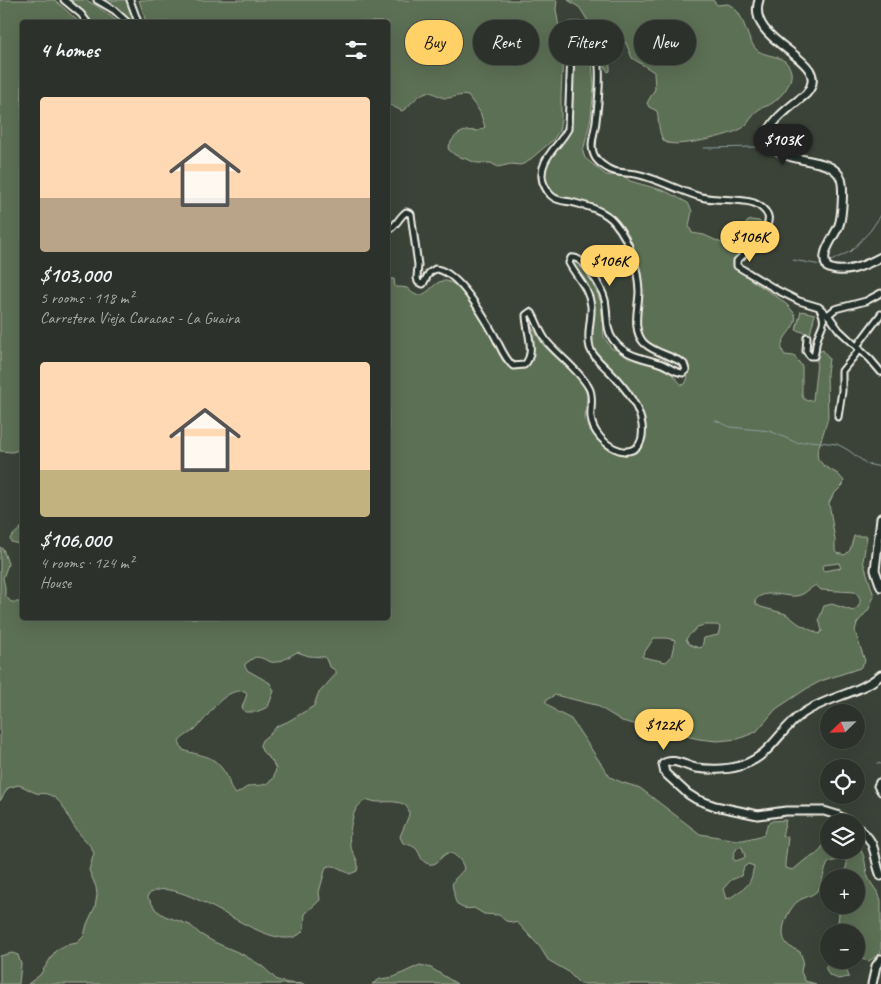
<!DOCTYPE html>
<meta charset="utf-8">
<style>
:root{--surface:#2c322b;--page:#383e37;--text:#f1f3f6;--muted:#a6aaa9;--line:#484d47;--accent:#ffd166}
body{margin:0;font-family:Caveat,sans-serif;background:var(--page);color:var(--text);height:100vh;display:flex;flex-direction:column;font-size:19px;white-space:nowrap}
*{box-sizing:border-box;margin:0}
p{font-size:16px;color:var(--muted)}
.icon{flex:none;width:28px;height:28px;fill:none;stroke:currentColor;stroke-width:2;stroke-linecap:round;stroke-linejoin:round}
.map{position:relative;flex:1;overflow:hidden}
.sheet{position:absolute;left:20px;top:20px;width:370px;height:600px;display:flex;flex-direction:column;background:var(--surface);border-radius:5px;box-shadow:0 5px 20px #0002,0 0 0 1px var(--line)}
.sheet>*{flex:none}
.guide{position:absolute;left:405px;top:20px;width:400px;height:45px;display:flex;gap:10px}
.needle{width:32px;rotate:247deg}
.controls{position:absolute;left:820px;top:704px;display:grid;gap:10px}
.controls a{display:grid;place-items:center;width:45px;height:45px;border-radius:50%;background:var(--surface);box-shadow:0 5px 20px #0002,0 0 0 1px var(--line);font-size:25px}
.price{position:absolute;translate:-50% -42px;padding:0 11px;border-radius:18px;background:var(--accent);color:#111;font-size:16px;line-height:32px;filter:drop-shadow(0 1px 2px #0008)}
.price::after{content:'';position:absolute;left:50%;top:30px;width:15px;height:11px;margin-left:-8px;background:inherit;clip-path:polygon(0 0,100% 0,50% 100%)}
.price.selected{background:#222;color:#fff}
ul{padding:0;list-style:none}
li{display:grid;align-content:center;gap:10px;height:265px;padding:0 20px}
li span{display:grid;place-items:center;height:155px;border-radius:5px;color:#555}
li>.icon{margin-inline-start:auto}
span .icon{width:90px;height:90px;fill:#fffc;stroke-width:1}
li b{font-size:21px}
h2{display:flex;justify-content:space-between;align-items:center;height:60px;padding:0 20px;font-size:21px}
.pill{padding:0 18px;border-radius:22px;background:var(--surface);box-shadow:0 5px 20px #0002,0 0 0 1px var(--line);font-size:18px;line-height:45px}
.pill.selected{background:var(--accent);color:#111}
.map>svg:first-child{display:block}
.green{fill:#5b7054;stroke:#a8b09e;fill-rule:evenodd}
.lines{fill:none;stroke-linecap:round;stroke-linejoin:round}
.stream{stroke:#8ea1a0;stroke-width:1}
.minor-casing{stroke:#f4f1e8;stroke-width:9}
.secondary-casing{stroke:#f4f1e8;stroke-width:11}
.minor{stroke:#26332d;stroke-width:5}
.secondary{stroke:#26332d;stroke-width:7}
</style>
<div class="map">
<svg width="881" height="984" viewBox="0 0 881 984">
<rect width="100%" height="100%" fill="#3b4339"/>
<filter id="ink" filterUnits="userSpaceOnUse"><feTurbulence type="fractalNoise" baseFrequency=".02" numOctaves="2"/><feDisplacementMap in="SourceGraphic" scale="10" xChannelSelector="R" yChannelSelector="G"/><feConvolveMatrix kernelMatrix="1 2 1 2 8 2 1 2 1" color-interpolation-filters="sRGB"/></filter>
<g filter="url(#ink)">
<g class="green">
<polygon points="0,0 55,0 79,22 22,22 22,449 12,452 0,451"/>
<polygon points="65,0 86,0 97,6 118,22 85,22"/>
<polygon points="100,0 127,0 135,22 127,22"/>
<path d="M139 0H557L556 9 563 52 561 96V120L559 131 553 140 526 163 520 165 511 164 498 167 491 163H477L455 155 448 149C453 134 462 129 478 131L485 127 480 112 468 96C457 94 455 98 446 98 439 98 433 91 427 92 416 95 411 106 402 111L388 104V22H146Z"/>
<path d="M568 0H713L717 5 728 4C745 11 744 35 755 48 764 59 787 52 791 72 793 84 779 100 769 105 765 107 762 107 758 110 753 115 749 122 744 127 735 135 671 150 664 141 658 133 659 120 657 111L649 107 647 103 655 89 654 72 632 58 626 43 615 40C601 47 611 59 610 71L608 72 604 65 600 41 580 8Z"/>
<path d="M581 38 586 41 591 50 594 86 591 117 583 152 585 158 606 175 624 176 630 181 665 191 688 203 692 211 689 226 692 233 704 235 724 244H728L738 237 747 222 751 220 759 221 763 226 759 234 733 263C746 283 781 293 794 313 803 327 772 339 785 355L794 356 802 366V394L803 398 807 401 813 400 818 352 823 350 829 359 827 373 828 418 817 453 818 459 824 466 838 474 844 481 843 485 833 495 829 503 835 540V550L837 553 845 555 850 550 854 536H867L863 561 874 596 869 609 857 623 855 631 865 661 860 668 821 681 806 689 776 709 756 732 738 739 717 741 699 739 642 726 622 721 596 705 555 695 546 700V703L557 712 571 719 610 777 621 782 640 788 700 834 737 840H743L760 836 764 834 768 824 772 821 786 820 782 836 788 837 785 864V868L793 870 805 860 817 854 825 843 829 842V850H856V845C867 854 864 865 868 877 871 885 880 893 881 901 881 917 881 936 881 953L869 961 861 959 856 955V932H830L838 922 840 905H856V878L843 877 847 864 846 861 843 859 829 862C823 871 823 883 817 891 811 897 803 897 797 902 788 910 777 933 787 944 790 948 796 949 800 952L803 960 801 972 805 981 816 984H580L567 971 548 960 540 947 518 923 506 921 499 915 484 914 474 908C463 910 455 907 454 894 454 890 451 886 453 882 455 877 461 874 464 869 463 864 462 863 459 859 443 842 442 867 429 864 419 862 421 851 414 847 411 845 406 844 403 843L400 837C402 830 410 816 409 812 407 799 387 802 378 802 374 802 370 800 367 800 362 801 357 807 355 811 352 817 348 838 350 845 352 854 361 861 357 871L350 874C341 870 335 863 326 867L319 892 320 900 305 914C304 919 306 928 302 932 273 963 177 864 147 896L156 910 165 916 190 925 200 934 214 942 242 954 262 966 277 980 288 983 304 984H28L40 975 56 950 66 945 77 943 84 936 87 924 95 907 97 895 96 887 89 870 94 853C90 843 82 838 76 829 66 816 65 800 47 794 43 793 40 794 36 793 30 791 24 786 18 785L8 788 0 801V547L3 549 8 564 3 578 5 588V595L11 602H22V618H388V279H394L395 287C399 287 403 287 407 288 411 291 414 296 420 295 430 294 435 279 446 281 468 284 493 342 503 361L510 366 519 367 528 359 529 322 543 345 584 384 587 396 585 420 592 433 598 440 611 448 632 450 642 440 637 404 590 350 591 296 586 284 569 264 567 259 568 255 574 256 586 271 598 295 601 303 604 337 611 348 667 369 682 385 685 384C690 377 688 365 683 358L650 348 640 338C638 301 636 220 595 205 579 200 561 201 546 195 542 192 542 190 540 186 530 159 560 153 567 131 572 110 564 50 581 38ZM839 563 841 568 823 571 822 566 824 565ZM816 585 821 590 855 592C863 599 861 606 853 611L832 604 824 606 819 619 822 631 819 634 799 624 786 614 761 607 756 604 755 601C763 588 784 597 796 596 805 595 808 589 816 585ZM705 625H717L720 627 718 635 704 638 702 647 699 648 689 644 686 639C689 634 694 632 697 627ZM654 638H666L675 640 671 657 666 662 643 657 642 656ZM297 652 309 656 325 657 329 666 336 671V674L318 694 314 706 287 722 277 726 271 733 262 740 260 745 262 751 272 761 276 769 273 779C262 788 261 784 250 786 245 787 241 792 236 794 230 790 230 783 227 776 213 753 206 758 183 750L179 742C183 736 188 735 194 730 209 718 221 688 245 691L247 694 242 708 245 712H256L268 707 274 691 270 683 247 670 245 667V664L255 657C262 657 265 660 271 662 279 664 290 656 297 652ZM738 847H742L745 856 744 858 736 861 733 859 734 853ZM748 864 754 866C751 881 751 884 737 893 733 896 731 898 726 899L723 889 731 880 741 876 744 867Z"/>
<polygon points="801,311 815,314 810,334 796,330"/>
<polygon points="22,527 22,545 11,542 10,538"/>
<polygon points="12,953 18,955 21,964 19,984 0,984 0,956"/>
<polygon points="831,960 846,960 846,967 849,977 838,979 829,975 825,967"/>
<polygon points="420,965 431,968 457,984 372,984 380,979 394,977"/>
</g>
<g class="lines">
<g class="stream">
<polyline points="772,135 786,135"/>
<polyline points="704,148 757,147 766,138"/>
<polyline points="793,260 821,265"/>
<polyline points="829,262 851,251 870,231 881,215"/>
<polyline points="715,420 730,427 770,431 797,443 811,441 837,444 848,450 867,464 881,467"/>
<polyline points="877,763 881,764"/>
</g>
<g class="minor-casing">
<g id="minor">
<polyline points="64,0 81,14 87,22"/>
<polyline points="97,0 114,10 127,22"/>
<polyline points="130,0 138,22"/>
<path d="M388 230C396 227 398 218 406 212L411 214 418 265 417 278 418 282 423 284 429 273 435 269C457 270 483 315 493 333 500 345 503 357 513 366L524 365C537 354 526 330 526 315L530 312 532 313C538 323 540 334 548 343 561 358 579 370 589 388 594 397 590 408 591 417 592 432 606 446 619 450 625 452 632 451 637 447 643 441 643 433 642 425 639 404 624 386 609 371 602 364 593 357 590 348 586 334 592 320 591 306 589 288 577 278 569 263L571 258C584 255 602 289 605 300 608 314 605 330 614 341 626 357 645 358 662 364 669 367 676 373 683 373L686 370 684 364C672 355 656 354 644 343 631 329 639 307 639 291 638 268 630 241 615 223 605 210 587 206 571 202 565 201 558 201 553 197 548 194 545 187 543 182 537 160 559 146 568 129L571 53 569 35 572 26H579C607 38 599 96 596 121 595 132 589 145 594 155 596 160 602 165 607 168 616 174 626 172 636 174 659 179 679 191 701 197 718 201 737 198 754 203 759 205 766 210 768 216 772 229 746 252 737 261V266L777 290 799 301 819 307 829 316 839 330 870 359 881 372"/>
<polyline points="828,315 835,309 866,301 881,293"/>
<path d="M807 337 806 351 810 356H814C816 351 815 346 817 340 820 325 828 325 820 309"/>
<polyline points="857,346 881,314"/>
<polyline points="838,417 842,391 842,371 860,349"/>
<polyline points="879,782 877,786 881,792"/>
</g>
</g>
<g class="secondary-casing">
<g id="secondary">
<path d="M759 0C744 45 837 58 806 94 797 102 767 122 769 135 774 170 831 151 841 179 844 187 842 217 839 225 834 238 819 253 827 267 843 276 866 265 881 257"/>
<polyline points="881,518 875,570 881,587"/>
<path d="M850 822 837 815 824 811H786L758 815 715 806 696 799 688 794 665 773 663 764C673 757 685 766 696 768 711 770 732 770 745 764 771 755 781 728 802 714 826 697 859 694 881 675"/>
<path d="M856 827C879 842 872 855 881 876"/>
<polyline points="872,984 876,966 881,959"/>
</g>
</g>
<use href="#minor" class="minor"/>
<use href="#secondary" class="secondary"/>
</g>
</g>
</svg>
<div class="controls">
<a><svg class="needle" viewBox="-14 -14 28 28"><path d="M0-13l5 13h-10z" fill="#e53935"/><path d="M0 13l5-13h-10z" fill="#a6aaa9"/></svg></a>
<a><svg class="icon" aria-label="locate" viewBox="0 0 24 24"><circle cx="12" cy="12" r="6"/><path d="M12 2v4M12 18v4M2 12h4M18 12h4"/></svg></a>
<a><svg class="icon" aria-label="layers" viewBox="0 0 24 24"><path d="M12 4l9 5-9 5-9-5zM3 14l9 5 9-5"/></svg></a>
<a>+</a>
<a>−</a>
</div>
<b class="price selected" style="left:783px;top:166px">$103K</b>
<b class="price" style="left:750px;top:263px">$106K</b>
<b class="price" style="left:610px;top:287px">$106K</b>
<b class="price" style="left:664px;top:751px">$122K</b>
<div class="guide">
<a class="pill selected">Buy</a>
<a class="pill">Rent</a>
<a class="pill">Filters</a>
<a class="pill">New</a>
</div>
<section class="sheet">
<h2>4 homes<svg class="icon" aria-label="filters" viewBox="0 0 24 24"><path d="M4 7h16M4 17h16"/><circle cx="9" cy="7" r="2"/><circle cx="15" cy="17" r="2"/></svg></h2>
<ul>
<li><span style="background:linear-gradient(#ffd9b3 65%,#b9a48a 0)"><svg class="icon" aria-label="home" viewBox="0 0 24 24"><path d="M3 11l9-7 9 7M6 9v11h12V9"/></svg></span><div><b>$103,000</b><p>5 rooms · 118 m²</p><p>Carretera Vieja Caracas - La Guaira</p></div></li>
<li><span style="background:linear-gradient(#ffd9b3 70%,#c2b280 0)"><svg class="icon" aria-label="home" viewBox="0 0 24 24"><path d="M3 11l9-7 9 7M6 9v11h12V9"/></svg></span><div><b>$106,000</b><p>4 rooms · 124 m²</p><p>House</p></div></li>
</ul>
</section>
</div>
